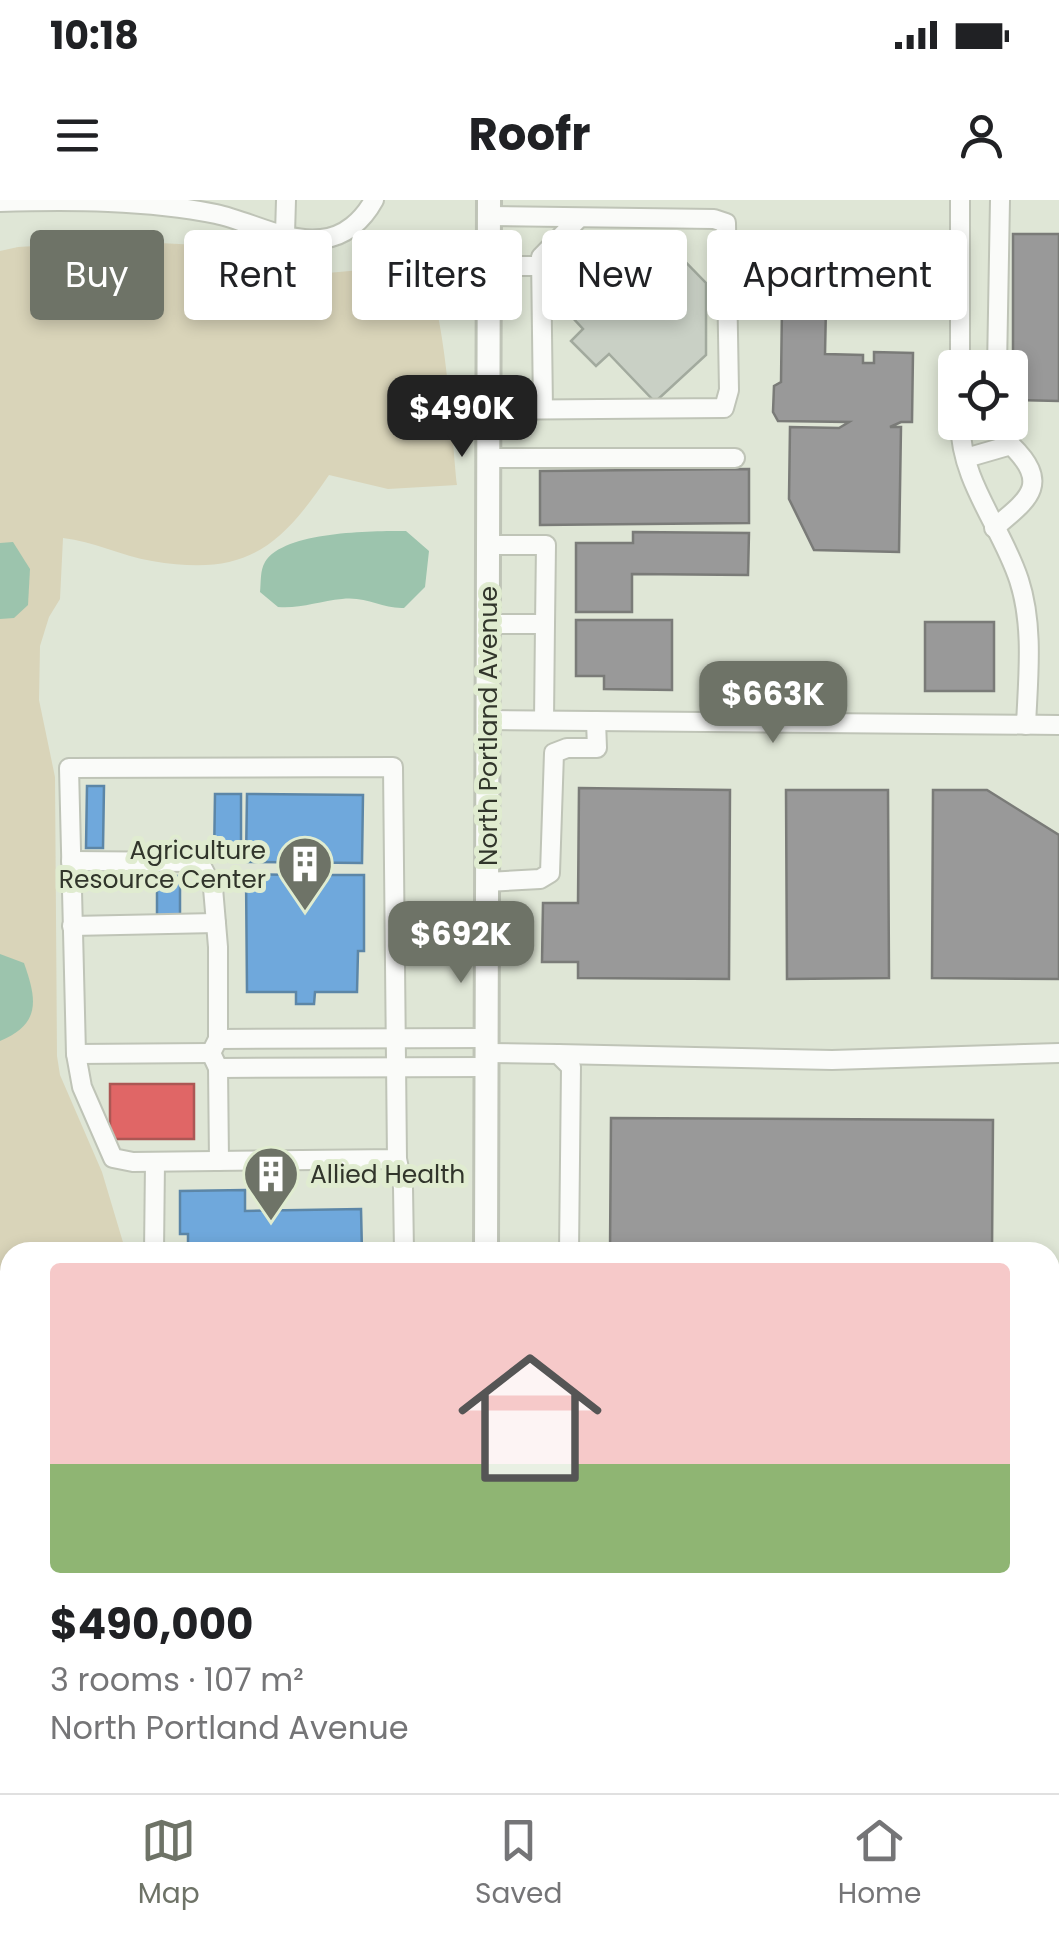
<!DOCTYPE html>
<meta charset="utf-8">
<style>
:root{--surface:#fff;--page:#f2f2f2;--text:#202124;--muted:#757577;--line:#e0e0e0;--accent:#6e7367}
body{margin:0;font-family:Poppins,sans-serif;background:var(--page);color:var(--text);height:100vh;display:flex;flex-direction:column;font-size:38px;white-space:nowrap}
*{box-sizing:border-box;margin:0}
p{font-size:32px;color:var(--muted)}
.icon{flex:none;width:55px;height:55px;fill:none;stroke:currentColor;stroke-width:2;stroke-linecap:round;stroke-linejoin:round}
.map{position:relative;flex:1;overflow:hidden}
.details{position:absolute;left:0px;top:1042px;width:1060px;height:552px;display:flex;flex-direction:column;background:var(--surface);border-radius:30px 30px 0 0;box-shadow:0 5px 15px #0003}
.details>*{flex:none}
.banner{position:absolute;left:30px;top:30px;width:1000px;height:90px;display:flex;gap:20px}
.buttons{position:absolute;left:938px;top:150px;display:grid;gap:20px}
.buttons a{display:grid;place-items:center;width:90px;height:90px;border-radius:10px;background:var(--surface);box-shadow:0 5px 15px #0003;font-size:50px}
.price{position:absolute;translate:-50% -85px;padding:0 22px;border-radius:20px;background:var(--accent);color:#fff;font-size:32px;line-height:65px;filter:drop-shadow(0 2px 5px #0008)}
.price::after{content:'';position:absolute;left:50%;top:60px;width:30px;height:22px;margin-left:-15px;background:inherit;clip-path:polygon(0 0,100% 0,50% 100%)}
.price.on{background:#222;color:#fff}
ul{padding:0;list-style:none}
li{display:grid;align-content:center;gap:20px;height:530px;padding:0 50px}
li+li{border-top:2px solid var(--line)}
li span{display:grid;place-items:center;height:310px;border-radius:10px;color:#555}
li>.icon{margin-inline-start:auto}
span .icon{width:180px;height:180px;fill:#fffc;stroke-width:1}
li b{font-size:42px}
.tag{padding:0 35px;border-radius:10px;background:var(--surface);box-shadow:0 5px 15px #0003;font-size:35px;line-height:90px}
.tag.on{background:var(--accent);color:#fff}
.status{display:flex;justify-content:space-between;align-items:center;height:70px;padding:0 50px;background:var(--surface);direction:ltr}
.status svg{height:28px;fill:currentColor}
header{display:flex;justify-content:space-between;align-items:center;height:130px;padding:0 50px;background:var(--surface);font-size:45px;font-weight:700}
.dock{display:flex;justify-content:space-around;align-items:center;height:140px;border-top:2px solid var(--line);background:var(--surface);font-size:28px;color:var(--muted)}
.dock a{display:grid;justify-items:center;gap:5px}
.dock .on{color:var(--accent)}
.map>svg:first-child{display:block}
.green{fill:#d9d4b9}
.water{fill:#9cc4ad}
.shops{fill:#e06666;stroke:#ac5754;stroke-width:2.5}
.schools{fill:#6fa8dc;stroke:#5c86a7;stroke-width:2.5}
.industry{fill:#999;stroke:#7a7b78;stroke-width:2.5}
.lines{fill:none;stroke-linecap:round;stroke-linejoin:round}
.stream{stroke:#9cc4ad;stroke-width:5}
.building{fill:#c9d0c5;stroke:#a2aa9e;stroke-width:2.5}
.minor-casing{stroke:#bfc4b7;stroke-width:22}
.major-casing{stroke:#bfc4b7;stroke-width:28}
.minor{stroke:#fafbf9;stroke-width:18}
.major{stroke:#fafbf9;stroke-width:22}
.rail{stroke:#d4d6d2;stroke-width:5;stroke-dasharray:20 10;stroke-linecap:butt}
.labels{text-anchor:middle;stroke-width:10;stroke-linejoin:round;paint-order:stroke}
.street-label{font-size:25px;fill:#31352b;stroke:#e0ecd0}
.poi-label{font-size:25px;fill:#31352b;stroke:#e0ecd0;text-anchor:end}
</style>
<div class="status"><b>10:18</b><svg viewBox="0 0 49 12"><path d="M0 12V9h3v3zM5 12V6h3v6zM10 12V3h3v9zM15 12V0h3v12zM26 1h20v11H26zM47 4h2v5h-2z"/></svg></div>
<header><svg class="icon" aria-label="menu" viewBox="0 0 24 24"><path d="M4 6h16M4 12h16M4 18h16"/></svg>Roofr<svg class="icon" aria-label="person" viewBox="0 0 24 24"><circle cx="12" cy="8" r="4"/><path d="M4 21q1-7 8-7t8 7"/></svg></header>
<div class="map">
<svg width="1059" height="1593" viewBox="0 0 1059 1593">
<rect width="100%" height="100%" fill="#dfe6d6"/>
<path class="green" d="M121 41 198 45 305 75 361 70 425 76C446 110 452 239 457 285L388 289 329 275C279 349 245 377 152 361 121 356 93 341 63 338L60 399 49 417 40 446 39 500 55 577 57 856 60 875 102 972 125 1049V1052H10V1127L0 1126V51L18 47Z"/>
<g class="water">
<path d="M406 331 429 351 425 387 404 408C382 409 367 396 342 399 320 401 299 409 278 407L260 392C261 382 260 370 265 362 284 331 372 331 406 331Z"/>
<polygon points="13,342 30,369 28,405 14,418 0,419 0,343"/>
<path d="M0 754 24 763C37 800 41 824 0 841Z"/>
</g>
<rect class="shops" x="110" y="884" width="84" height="55"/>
<g class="schools">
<polygon points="87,586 104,586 103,648 86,648"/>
<polygon points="215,594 241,594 241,661 214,661"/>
<polygon points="247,594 363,595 362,663 246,662"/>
<polygon points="296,665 313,665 313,675 364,675 364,751 358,751 357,792 315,792 314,804 296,804 296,792 247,792 246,674 296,675"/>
<rect x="157" y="676" width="23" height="42"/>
<polygon points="245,990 245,1011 361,1009 362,1052 188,1052 188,1034 180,1034 180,991"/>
<rect x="0" y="1403" width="10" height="45"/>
<rect x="0" y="1508" width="7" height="25"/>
</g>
<g class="industry">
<polygon points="1013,34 1059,34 1059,201 1013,200"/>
<polygon points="782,105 826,106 825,154 863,155 863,163 874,163 874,152 913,153 912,222 901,222 890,227 901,227 899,352 814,350 789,299 790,227 839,228 849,222 778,221 773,212 774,186 781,182"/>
<polygon points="749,269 749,323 540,325 540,271"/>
<polygon points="633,332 749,333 748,375 632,374 632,412 576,412 576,343 633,343"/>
<polygon points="576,420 672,420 672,490 604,489 604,476 576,476"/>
<rect x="925" y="422" width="69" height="69"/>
<polygon points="579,588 730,590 729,779 578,778 578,762 542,762 543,703 578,703"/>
<polygon points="786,590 888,590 889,778 787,779"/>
<polygon points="933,590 987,590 1059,635 1059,779 932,778"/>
<polygon points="611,918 993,920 992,1052 610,1052"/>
</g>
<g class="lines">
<polyline class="stream" points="0,1297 10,1299"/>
</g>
<polygon class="building" points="633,33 656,57 669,45 706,83 706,155 655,202 609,154 596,166 571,141 583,129 560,104 584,82 571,68 597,44 608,56"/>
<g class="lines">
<g class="minor-casing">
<g id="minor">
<polyline points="960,0 960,168"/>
<path d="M0 2C70 0 147 0 216 14 249 21 286 43 321 39 345 37 363 20 374 0"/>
<polyline points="285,34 286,0"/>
<polyline points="489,66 541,66"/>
<polyline points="997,168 1000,0"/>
<polyline points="543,209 541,57 579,18"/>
<polyline points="489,210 724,208 729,190 726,23 714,19 489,16"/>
<path d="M960 222C961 283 1001 325 1019 380 1034 426 1028 478 1026 525"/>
<polyline points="999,222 1000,231 1011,245"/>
<polyline points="488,258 735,258"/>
<path d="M966 258 1011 245C1051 284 1029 299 994 328"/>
<polyline points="488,424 545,424 546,345 488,345"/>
<polyline points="488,520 1059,525"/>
<polyline points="544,520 545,424"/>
<polyline points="71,661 195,662 202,667 213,688 218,747 218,839 211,853 218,868 219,961"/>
<polyline points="487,682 540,679 550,673 554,553 567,548 597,548 596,521"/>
<polyline points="72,726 216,723"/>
<polyline points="218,839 487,838"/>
<polyline points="487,853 558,854 571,867 569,1052"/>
<polyline points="76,854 211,853"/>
<polyline points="558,854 832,860 1059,853"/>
<polyline points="218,868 487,867"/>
<polyline points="397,959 133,962 113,958 82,887 76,854 69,568 393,567 397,959 403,987 404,1052"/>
<polyline points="154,1052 155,962"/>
<polyline points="0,1242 10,1245"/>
<polyline points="1050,1244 1059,1240"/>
<polyline points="0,1366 10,1367"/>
<polyline points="0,1493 10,1493"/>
<polyline points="279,1585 279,1593"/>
<polyline points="322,1585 322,1593"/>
<polyline points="833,1585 833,1593"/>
<polyline points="483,1586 672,1588 705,1593"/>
<polyline points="46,1591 112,1593"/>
<polyline points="176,1593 176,1585"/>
<polyline points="421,1593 421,1585"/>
<polyline points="933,1593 941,1585"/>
</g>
</g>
<g class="major-casing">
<g id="major">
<polyline points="486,1052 489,0"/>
<polyline points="483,1593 483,1585"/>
</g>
</g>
<use href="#minor" class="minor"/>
<use href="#major" class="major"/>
<g class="rail">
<polyline points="0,1183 10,1186"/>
<polyline points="1050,1323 1059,1315"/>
<polyline points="1050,1493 1059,1496"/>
</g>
</g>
<defs>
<g id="building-pin" transform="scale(2.875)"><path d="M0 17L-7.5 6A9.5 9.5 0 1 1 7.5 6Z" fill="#6e7367" stroke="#e0ecd0"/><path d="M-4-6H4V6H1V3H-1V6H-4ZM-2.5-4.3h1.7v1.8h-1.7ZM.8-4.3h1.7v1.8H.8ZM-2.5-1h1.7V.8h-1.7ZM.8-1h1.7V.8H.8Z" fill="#fff"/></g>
</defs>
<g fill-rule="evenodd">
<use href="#building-pin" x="305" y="664"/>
<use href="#building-pin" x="271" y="974"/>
</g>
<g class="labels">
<g class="street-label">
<text transform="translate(488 526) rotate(-90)" y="9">North Portland Avenue</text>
</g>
<g class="poi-label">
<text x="266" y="659">Agriculture<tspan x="266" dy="29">Resource Center</tspan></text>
<text x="310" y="983" text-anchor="start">Allied Health</text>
</g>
</g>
</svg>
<div class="buttons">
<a><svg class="icon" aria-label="locate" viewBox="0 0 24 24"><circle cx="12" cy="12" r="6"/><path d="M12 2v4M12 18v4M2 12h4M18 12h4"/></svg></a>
</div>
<b class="price on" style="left:462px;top:260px">$490K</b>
<b class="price" style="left:773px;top:546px">$663K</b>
<b class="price" style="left:461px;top:786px">$692K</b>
<div class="banner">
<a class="tag on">Buy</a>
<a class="tag">Rent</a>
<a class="tag">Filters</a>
<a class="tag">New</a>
<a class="tag">Apartment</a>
</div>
<section class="details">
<ul>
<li><span style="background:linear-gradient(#f6c9c9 65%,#8fb573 0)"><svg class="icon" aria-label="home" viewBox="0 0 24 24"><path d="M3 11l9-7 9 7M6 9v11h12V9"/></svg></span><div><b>$490,000</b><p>3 rooms · 107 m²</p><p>North Portland Avenue</p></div></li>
</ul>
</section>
</div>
<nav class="dock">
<a class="on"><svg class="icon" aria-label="map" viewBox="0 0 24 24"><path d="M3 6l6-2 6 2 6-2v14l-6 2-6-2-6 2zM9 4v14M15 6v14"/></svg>Map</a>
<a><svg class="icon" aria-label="saved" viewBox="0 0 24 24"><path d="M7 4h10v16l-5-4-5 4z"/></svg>Saved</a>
<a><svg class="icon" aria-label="home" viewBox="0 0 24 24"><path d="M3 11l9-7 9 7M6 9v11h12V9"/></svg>Home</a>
</nav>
